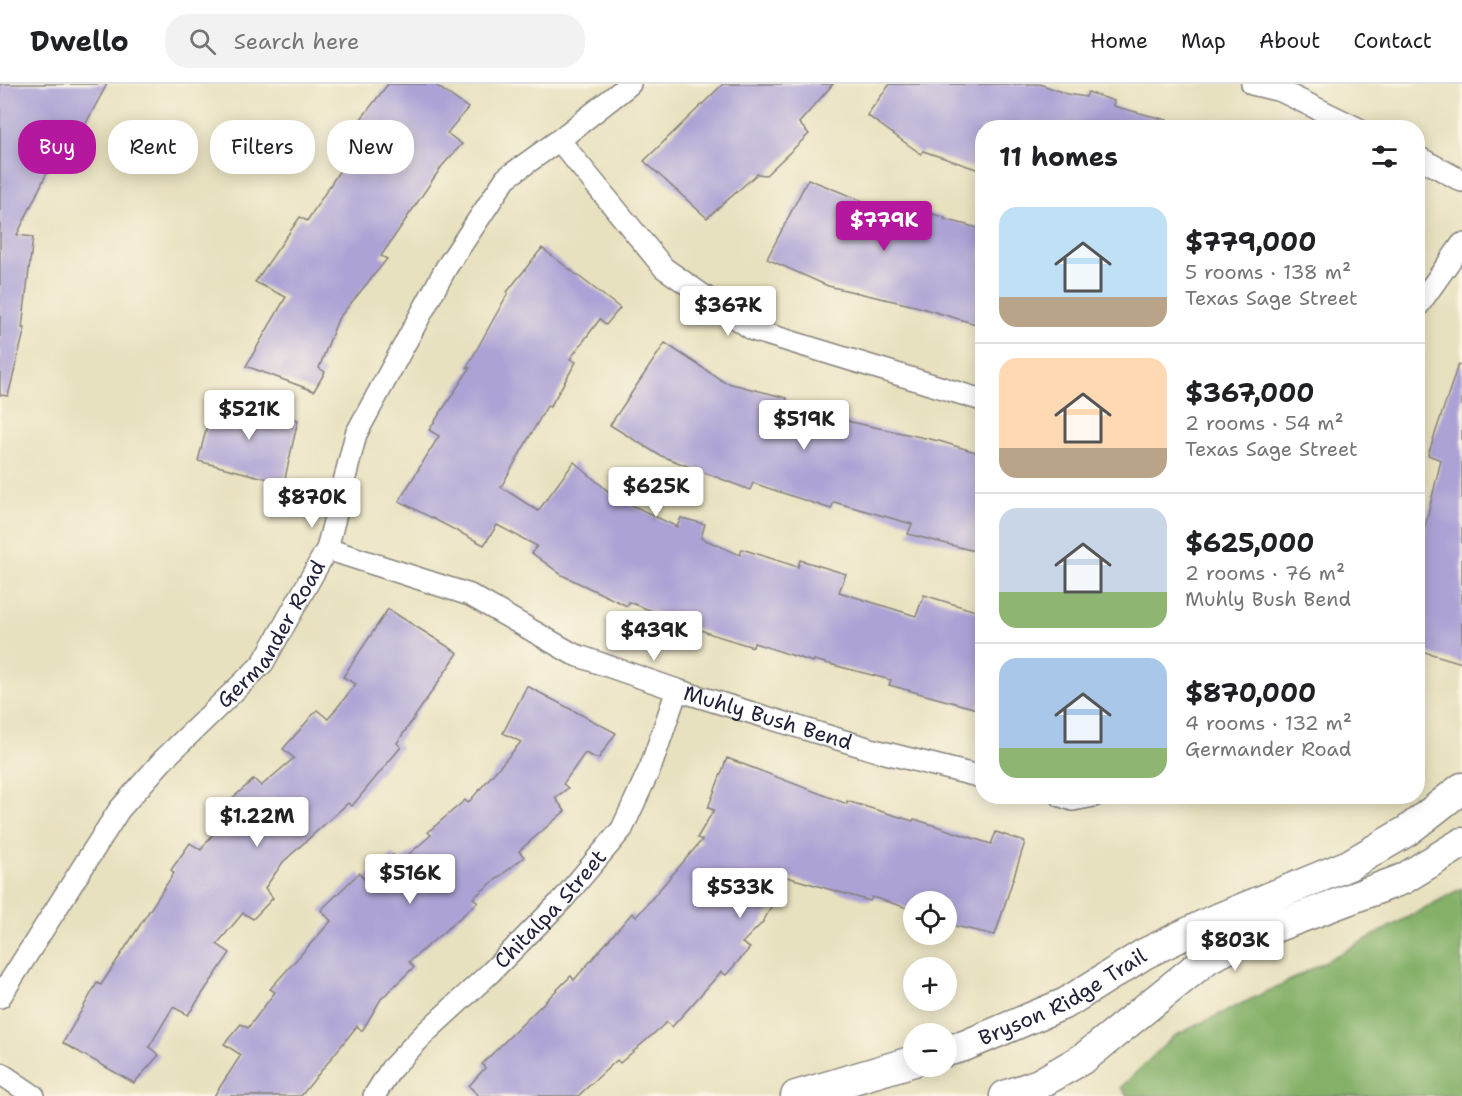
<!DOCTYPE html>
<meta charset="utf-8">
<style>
:root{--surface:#fff;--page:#f2f2f2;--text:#202124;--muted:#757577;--line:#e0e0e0;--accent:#b5179e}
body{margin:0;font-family:"Shantell Sans",sans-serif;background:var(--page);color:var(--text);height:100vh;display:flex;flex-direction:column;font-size:22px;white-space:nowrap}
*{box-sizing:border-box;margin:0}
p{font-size:20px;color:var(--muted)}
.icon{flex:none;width:33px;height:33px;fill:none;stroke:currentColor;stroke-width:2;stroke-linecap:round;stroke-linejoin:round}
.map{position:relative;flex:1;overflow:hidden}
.details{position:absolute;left:975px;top:36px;width:450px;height:684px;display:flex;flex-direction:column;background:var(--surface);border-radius:24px;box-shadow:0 3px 15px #0003}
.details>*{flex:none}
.top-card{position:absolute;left:18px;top:36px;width:570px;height:54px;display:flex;gap:12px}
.fabs{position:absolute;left:903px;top:807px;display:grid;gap:12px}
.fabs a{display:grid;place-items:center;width:54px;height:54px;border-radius:50%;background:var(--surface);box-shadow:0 3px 15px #0003;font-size:30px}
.price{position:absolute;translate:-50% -51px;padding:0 14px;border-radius:6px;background:#fff;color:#222;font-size:20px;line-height:39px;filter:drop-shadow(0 2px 3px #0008)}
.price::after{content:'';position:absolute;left:50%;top:36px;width:18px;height:14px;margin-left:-9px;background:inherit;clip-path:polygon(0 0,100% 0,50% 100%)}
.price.selected{background:var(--accent);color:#fff}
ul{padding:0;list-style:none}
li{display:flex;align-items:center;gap:18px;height:150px;padding:0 24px}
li+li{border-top:2px solid var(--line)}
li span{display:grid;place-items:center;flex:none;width:168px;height:120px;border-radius:18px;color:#555}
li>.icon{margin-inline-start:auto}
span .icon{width:72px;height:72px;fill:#fffc;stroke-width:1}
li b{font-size:26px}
h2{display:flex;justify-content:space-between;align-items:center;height:72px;padding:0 24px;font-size:26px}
.pill{padding:0 21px;border-radius:24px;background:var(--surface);box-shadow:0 3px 15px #0003;font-size:21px;line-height:54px}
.pill.selected{background:var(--accent);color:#fff}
header{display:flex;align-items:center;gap:36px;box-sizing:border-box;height:84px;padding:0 30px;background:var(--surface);border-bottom:2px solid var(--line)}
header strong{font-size:28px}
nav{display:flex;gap:33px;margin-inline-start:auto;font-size:21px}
.search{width:420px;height:54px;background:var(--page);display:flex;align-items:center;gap:15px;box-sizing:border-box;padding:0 21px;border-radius:24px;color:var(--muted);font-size:22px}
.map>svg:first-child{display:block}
.forest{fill:#84b067;stroke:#536951;stroke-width:1.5}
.building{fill:#aca2d5}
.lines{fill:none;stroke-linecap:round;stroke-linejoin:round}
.street-casing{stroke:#85827d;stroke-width:24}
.secondary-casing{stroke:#85827d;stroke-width:33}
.street{stroke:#fff;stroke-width:21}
.secondary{stroke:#fff;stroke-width:30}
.labels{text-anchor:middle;stroke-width:6;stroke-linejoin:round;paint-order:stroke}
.street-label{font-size:21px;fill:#22223b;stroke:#fcf5e5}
</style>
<header>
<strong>Dwello</strong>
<div class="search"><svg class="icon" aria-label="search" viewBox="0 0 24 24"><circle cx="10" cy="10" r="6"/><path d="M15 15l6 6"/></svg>Search here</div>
<nav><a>Home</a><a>Map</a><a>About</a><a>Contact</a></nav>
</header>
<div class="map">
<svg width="1462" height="1012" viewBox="0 0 1462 1012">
<rect width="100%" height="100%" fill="#fcf5e5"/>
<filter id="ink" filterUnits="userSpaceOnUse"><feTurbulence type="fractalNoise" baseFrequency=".0167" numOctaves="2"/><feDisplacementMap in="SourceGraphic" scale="12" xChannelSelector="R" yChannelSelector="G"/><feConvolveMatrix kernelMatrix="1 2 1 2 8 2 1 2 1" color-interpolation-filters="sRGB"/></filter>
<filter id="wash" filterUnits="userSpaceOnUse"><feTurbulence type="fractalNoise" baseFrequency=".008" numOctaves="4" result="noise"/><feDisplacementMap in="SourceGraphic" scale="24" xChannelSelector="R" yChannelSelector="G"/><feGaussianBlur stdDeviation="1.35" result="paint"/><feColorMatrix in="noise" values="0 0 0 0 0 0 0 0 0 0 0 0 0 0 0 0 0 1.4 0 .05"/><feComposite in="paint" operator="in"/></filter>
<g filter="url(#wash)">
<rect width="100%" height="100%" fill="#e8e1bf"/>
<polygon class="forest" points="1462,804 1462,1012 1128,1012 1121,1003 1174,952 1289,897"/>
<g id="blocks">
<g class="building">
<polygon points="0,0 107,0 70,69 59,64 17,151 33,153 22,244 25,244 8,312 0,311"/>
<polygon points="388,0 434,0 468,24 447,49 462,60 442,82 381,172 387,175 338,235 319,284 325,288 314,307 246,282 286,213 255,198 300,133 307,137 366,46 357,40"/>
<polygon points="723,0 833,0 799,39 809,50 766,91 757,90 707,134 644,77"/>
<polygon points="890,0 1040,0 1067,10 1086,13 1088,8 1114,17 1113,22 1167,36 1166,44 982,44 982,87 923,67 921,70 867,31"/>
<polygon points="808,95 885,126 887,120 945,133 944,135 982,145 982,242 915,222 828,202 767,175"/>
<polygon points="542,164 620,224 606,241 600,235 570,275 576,278 550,323 547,322 501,403 538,427 574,378 615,413 677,443 681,434 705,440 701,454 740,471 742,465 798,483 800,476 846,490 839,508 916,532 924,511 982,529 982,613 977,625 889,601 891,596 814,576 813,578 754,559 753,563 711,550 629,518 627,522 562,491 532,469 537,462 497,441 484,461 399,417 439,352 429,346 470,284 467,283 508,209 507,208"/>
<polygon points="665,259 724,298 787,314 786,317 851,338 939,357 982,370 982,469 908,450 912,440 834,418 831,425 753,399 750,406 659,371 610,341"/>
<polygon points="1458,281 1462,282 1462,579 1418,566 1418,450 1423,451 1441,376 1428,371"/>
<polygon points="214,315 298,336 284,399 198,377"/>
<polygon points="388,525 458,569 397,659 401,663 352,722 348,719 283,778 265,804 273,814 253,835 243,829 217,860 230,869 188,931 173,923 149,963 159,971 134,999 63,959 97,899 101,901 174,789 171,786 190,759 201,766 233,723 228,718 254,695 261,702 294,674 283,665 317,626 328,635 356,600 343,593"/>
<polygon points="527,602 616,649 598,675 585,669 563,700 568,704 555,714 565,727 519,767 524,773 473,814 478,818 409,878 414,883 381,915 362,947 357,942 301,1012 214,1012 241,971 224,960 241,940 248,944 275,908 270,905 331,837 321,826 359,789 364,795 393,771 400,778 431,751 428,748 465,716 468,719 521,658 503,649"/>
<polygon points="727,674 847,720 847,717 913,737 914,735 991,760 996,748 1025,758 995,851 946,840 946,818 914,818 914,826 872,813 870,817 787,793 763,838 742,859 750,864 726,891 721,888 672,943 667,938 620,979 617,976 578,1012 479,1012 469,1002 485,984 482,980 571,892 574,896 632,829 636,833 702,756 697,754 714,726 708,724"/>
</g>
</g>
</g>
<g filter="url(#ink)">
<use href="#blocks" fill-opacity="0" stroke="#85827d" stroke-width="1.5"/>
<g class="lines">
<g class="street-casing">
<g id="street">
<polyline points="1252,0 1281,7 1357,44"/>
<polyline points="559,56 664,184 753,246 982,316"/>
<polyline points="1418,73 1462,97"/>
<polyline points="1418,222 1462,160"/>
<path id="s1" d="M327 465 470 511 573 570 677 606 874 666 982 693"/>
<polyline points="1061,712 1073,716 1094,712"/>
<path id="s2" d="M0 913 119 726 164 675 263 579 327 465 356 350 446 184 506 94 559 56 630 0"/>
<polyline points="0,989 34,1012"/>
<path id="s3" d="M374 1012 391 985 426 948 490 889 564 814 622 745 651 682 677 606"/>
</g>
</g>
<g class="secondary-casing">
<g id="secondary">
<path id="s4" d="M946 967 964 962 1066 919 1144 870 1210 838 1349 781 1407 747 1462 704"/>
<polyline points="796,1012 914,977"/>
<polyline points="1005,1012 1039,1000 1084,974 1208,874 1259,849 1403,795 1462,759"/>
</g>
</g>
<use href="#street" class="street"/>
<use href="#secondary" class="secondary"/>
</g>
</g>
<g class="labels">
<g class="street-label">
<text dy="7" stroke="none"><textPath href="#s2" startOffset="456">Germander Road</textPath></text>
<text dy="7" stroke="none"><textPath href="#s1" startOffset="474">Muhly Bush Bend</textPath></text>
<text dy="7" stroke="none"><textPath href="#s3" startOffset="258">Chitalpa Street</textPath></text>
<text dy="7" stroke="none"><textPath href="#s4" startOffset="129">Bryson Ridge Trail</textPath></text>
</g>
</g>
</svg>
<div class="fabs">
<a><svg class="icon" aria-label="locate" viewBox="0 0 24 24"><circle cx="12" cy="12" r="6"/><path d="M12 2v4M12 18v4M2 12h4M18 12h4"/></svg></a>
<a>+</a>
<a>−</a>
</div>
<b class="price selected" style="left:884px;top:168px">$779K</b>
<b class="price" style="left:728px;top:253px">$367K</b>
<b class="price" style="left:249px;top:357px">$521K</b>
<b class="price" style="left:804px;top:367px">$519K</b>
<b class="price" style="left:656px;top:434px">$625K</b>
<b class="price" style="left:312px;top:445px">$870K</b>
<b class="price" style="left:654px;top:578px">$439K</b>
<b class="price" style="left:257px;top:764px">$1.22M</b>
<b class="price" style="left:410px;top:821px">$516K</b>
<b class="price" style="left:740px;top:835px">$533K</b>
<b class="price" style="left:1235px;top:888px">$803K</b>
<div class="top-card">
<a class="pill selected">Buy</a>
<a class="pill">Rent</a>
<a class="pill">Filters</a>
<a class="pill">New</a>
</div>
<section class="details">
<h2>11 homes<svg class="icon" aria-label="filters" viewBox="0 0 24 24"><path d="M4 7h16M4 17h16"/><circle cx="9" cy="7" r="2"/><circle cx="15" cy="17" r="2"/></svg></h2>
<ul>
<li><span style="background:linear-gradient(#bfe0f5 75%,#b9a48a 0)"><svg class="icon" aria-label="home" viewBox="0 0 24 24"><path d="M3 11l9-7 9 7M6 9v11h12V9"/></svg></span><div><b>$779,000</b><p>5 rooms · 138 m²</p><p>Texas Sage Street</p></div></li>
<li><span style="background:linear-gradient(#ffd9b3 75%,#b9a48a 0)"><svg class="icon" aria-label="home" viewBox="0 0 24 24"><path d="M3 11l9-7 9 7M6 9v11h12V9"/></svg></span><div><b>$367,000</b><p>2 rooms · 54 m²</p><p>Texas Sage Street</p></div></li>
<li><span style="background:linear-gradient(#c9d6e8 70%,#8fb573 0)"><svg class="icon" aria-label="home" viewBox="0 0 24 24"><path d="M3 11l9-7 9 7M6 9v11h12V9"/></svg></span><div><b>$625,000</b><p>2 rooms · 76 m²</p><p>Muhly Bush Bend</p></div></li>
<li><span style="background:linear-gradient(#a9c7e8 75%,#8fb573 0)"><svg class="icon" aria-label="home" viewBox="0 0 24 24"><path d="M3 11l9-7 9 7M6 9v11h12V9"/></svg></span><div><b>$870,000</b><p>4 rooms · 132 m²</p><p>Germander Road</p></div></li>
</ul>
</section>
</div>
